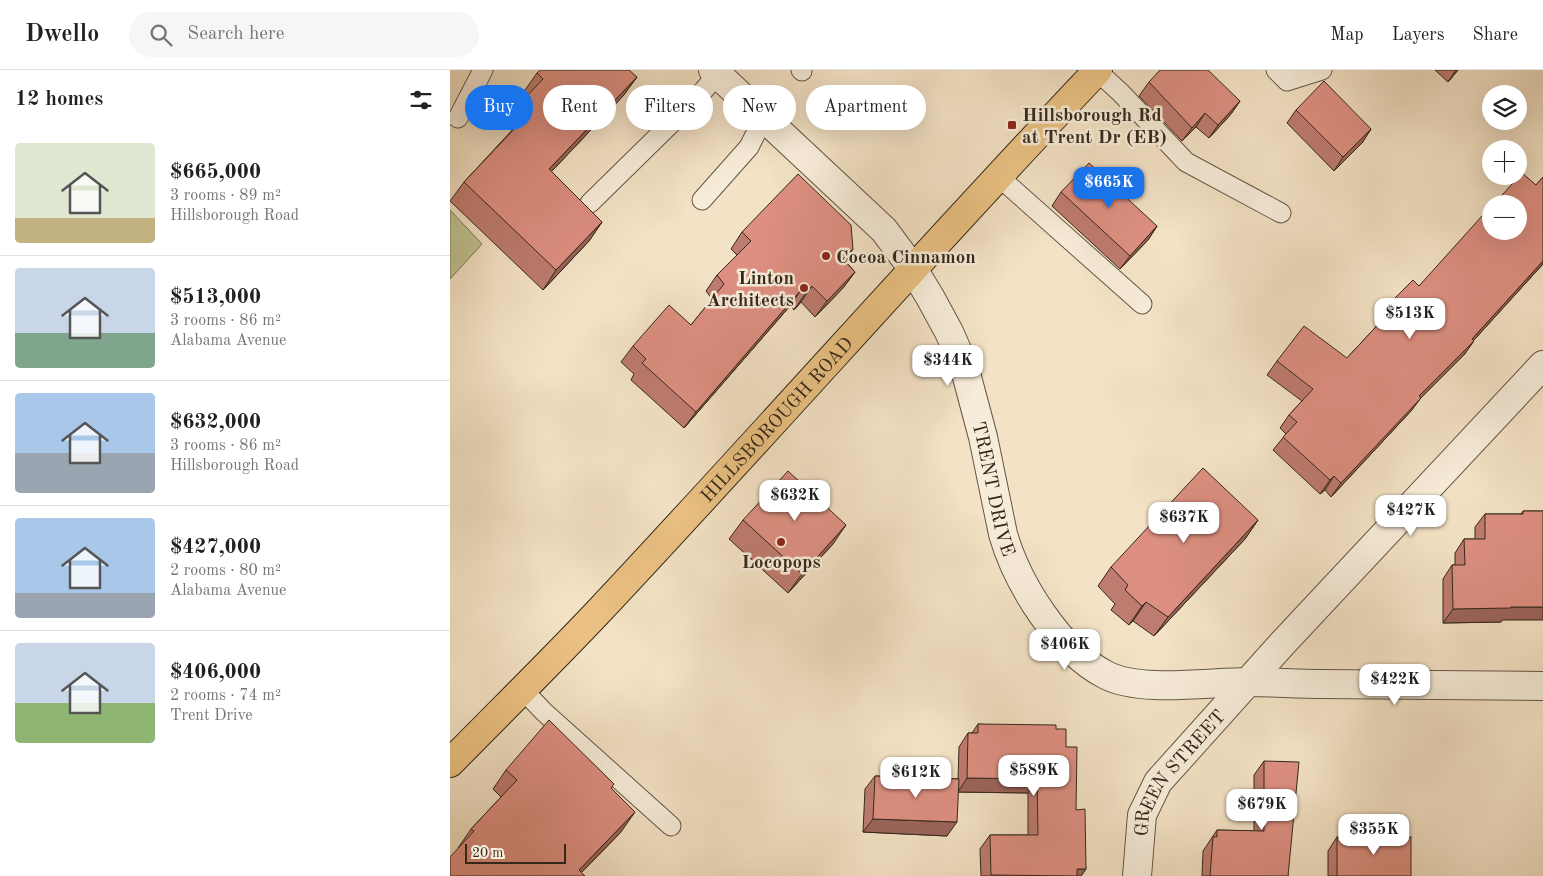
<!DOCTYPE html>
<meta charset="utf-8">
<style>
:root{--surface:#fff;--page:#f6f6f6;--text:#202124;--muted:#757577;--line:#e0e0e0;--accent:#1a73e8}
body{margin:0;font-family:"Old Standard TT",serif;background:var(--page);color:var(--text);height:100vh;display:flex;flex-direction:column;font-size:19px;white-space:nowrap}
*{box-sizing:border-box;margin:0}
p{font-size:16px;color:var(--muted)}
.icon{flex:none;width:28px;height:28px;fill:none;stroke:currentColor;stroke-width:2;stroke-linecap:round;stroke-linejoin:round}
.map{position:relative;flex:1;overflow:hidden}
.panel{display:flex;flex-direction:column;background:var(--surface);width:450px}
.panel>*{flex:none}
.banner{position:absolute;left:15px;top:15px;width:475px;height:45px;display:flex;gap:10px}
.fabs{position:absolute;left:1032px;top:15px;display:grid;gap:10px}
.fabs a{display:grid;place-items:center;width:45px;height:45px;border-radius:50%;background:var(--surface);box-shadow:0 5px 20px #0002;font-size:25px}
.scale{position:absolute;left:15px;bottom:12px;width:101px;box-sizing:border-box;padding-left:5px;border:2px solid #34281b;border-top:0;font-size:14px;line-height:18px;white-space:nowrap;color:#34281b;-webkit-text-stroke:4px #f7ecd9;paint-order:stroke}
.price{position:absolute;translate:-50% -42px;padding:0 11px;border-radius:10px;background:#fff;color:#222;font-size:16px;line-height:32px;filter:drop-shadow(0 1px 2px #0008)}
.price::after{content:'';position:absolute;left:50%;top:30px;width:15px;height:11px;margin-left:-8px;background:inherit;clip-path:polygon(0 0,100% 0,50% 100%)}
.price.current{background:var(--accent);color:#fff}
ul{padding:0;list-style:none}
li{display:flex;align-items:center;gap:15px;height:125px;padding:0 15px}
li+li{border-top:1px solid var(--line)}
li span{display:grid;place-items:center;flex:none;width:140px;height:100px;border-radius:5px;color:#555}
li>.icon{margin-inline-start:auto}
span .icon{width:60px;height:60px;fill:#fffc;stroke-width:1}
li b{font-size:21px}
h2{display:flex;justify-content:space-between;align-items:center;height:60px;padding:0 15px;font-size:21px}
.pill{padding:0 18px;border-radius:22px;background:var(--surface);box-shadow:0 5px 20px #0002;font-size:18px;line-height:45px}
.pill.current{background:var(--accent);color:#fff}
header{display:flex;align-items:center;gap:30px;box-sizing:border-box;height:70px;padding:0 25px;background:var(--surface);border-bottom:1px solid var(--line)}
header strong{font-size:24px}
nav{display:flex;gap:28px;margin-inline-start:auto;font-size:18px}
.search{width:350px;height:45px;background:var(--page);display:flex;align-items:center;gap:12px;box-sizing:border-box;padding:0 18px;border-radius:28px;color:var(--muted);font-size:19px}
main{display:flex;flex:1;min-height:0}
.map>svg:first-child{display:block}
.green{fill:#c0c291;stroke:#7a7556}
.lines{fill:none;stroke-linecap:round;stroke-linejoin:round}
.service-casing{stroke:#645646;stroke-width:21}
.minor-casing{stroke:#645646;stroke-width:30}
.primary-casing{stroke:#34281b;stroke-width:30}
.service{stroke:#f7ecd9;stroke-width:19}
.minor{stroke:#f7ecd9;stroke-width:28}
.primary{stroke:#eac182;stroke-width:28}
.wall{fill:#be7b6f;stroke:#34281b}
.shaded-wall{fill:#9b645a;stroke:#34281b}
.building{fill:#dd8f81;stroke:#34281b}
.poi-dot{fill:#8f2418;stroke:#f7ecd9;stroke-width:2}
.labels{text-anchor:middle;stroke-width:5;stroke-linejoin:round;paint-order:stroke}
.poi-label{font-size:19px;font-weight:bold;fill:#34281b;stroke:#f7ecd9;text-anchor:start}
.street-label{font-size:19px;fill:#34281b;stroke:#f7ecd9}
</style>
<header>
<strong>Dwello</strong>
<div class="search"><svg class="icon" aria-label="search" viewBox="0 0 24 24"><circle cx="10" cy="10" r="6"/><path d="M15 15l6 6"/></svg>Search here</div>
<nav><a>Map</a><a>Layers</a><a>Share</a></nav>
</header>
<main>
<section class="panel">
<h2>12 homes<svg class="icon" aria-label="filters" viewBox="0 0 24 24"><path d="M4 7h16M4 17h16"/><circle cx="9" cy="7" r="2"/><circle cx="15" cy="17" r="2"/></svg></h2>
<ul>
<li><span style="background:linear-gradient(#dfe7d0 75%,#c2b280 0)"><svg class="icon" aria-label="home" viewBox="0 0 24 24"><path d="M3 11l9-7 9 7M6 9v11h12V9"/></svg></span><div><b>$665,000</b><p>3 rooms · 89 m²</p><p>Hillsborough Road</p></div></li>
<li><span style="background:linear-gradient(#c9d6e8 65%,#7fa58c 0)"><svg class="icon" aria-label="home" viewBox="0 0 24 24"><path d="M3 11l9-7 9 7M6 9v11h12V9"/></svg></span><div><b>$513,000</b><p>3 rooms · 86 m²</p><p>Alabama Avenue</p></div></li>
<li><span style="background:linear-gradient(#a9c7e8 60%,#9aa5b1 0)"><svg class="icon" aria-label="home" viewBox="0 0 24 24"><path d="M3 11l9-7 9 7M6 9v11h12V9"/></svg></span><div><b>$632,000</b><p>3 rooms · 86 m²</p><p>Hillsborough Road</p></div></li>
<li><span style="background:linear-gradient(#a9c7e8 75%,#9aa5b1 0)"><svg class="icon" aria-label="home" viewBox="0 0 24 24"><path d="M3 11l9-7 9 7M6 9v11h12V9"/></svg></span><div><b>$427,000</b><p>2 rooms · 80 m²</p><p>Alabama Avenue</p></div></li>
<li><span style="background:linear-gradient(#c9d6e8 60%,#8fb573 0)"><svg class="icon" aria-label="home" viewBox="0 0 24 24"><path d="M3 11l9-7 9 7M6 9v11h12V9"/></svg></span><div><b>$406,000</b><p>2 rooms · 74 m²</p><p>Trent Drive</p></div></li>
</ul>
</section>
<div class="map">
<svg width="1093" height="806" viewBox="0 0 1093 806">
<rect width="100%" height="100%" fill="#f3e2c5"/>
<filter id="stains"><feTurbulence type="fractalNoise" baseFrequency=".004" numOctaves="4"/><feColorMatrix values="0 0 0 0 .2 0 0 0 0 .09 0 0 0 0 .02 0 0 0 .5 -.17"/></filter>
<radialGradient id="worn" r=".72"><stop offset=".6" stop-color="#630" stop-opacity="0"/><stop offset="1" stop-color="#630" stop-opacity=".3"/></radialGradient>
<polygon class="green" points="0,140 32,174 0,209"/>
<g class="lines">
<g class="service-casing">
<g id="service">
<polyline points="351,0 352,1"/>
<polyline points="826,0 837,11 872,0"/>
<polyline points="647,1 671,23 736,92 831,143"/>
<polyline points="8,48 33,0"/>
<polyline points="548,106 692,234"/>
<polyline points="252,130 299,77 314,47"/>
<polyline points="140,133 246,29 268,4"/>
<polyline points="72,619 94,642 221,756"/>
</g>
</g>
<g class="minor-casing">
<g id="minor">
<path id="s1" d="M263 0 434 160 463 199 480 227 499 262 514 296 533 367 553 464C567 513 609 581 656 605 691 623 758 612 798 612 823 612 848 614 874 614 947 615 1020 615 1093 616"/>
<path id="s2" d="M687 806 692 745 708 712 832 574 1093 295"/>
</g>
</g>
<g class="primary-casing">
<g id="primary">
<path id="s3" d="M0 693C50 642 101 592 150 540 318 361 479 178 648 0"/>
</g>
</g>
<use href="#service" class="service"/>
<use href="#minor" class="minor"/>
<use href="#primary" class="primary"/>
</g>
<g class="wall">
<polygon points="985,0 1008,0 998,12"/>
<polygon points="87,3 187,7 173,26 101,102 152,152 139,171 93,220 0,131 14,112 65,57 58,51 72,31 77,26 73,23"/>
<polygon points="699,12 790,31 781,44 759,68 746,57 732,71 689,26"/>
<polygon points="846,40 921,59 912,73 884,101 837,53"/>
<polygon points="1093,107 1093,194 1023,271 1014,285 970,329 961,341 881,427 875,420 870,424 823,380 836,364 830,358 839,345 852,331 817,305 827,291 897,288 936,246 934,243 943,230 969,216 1086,115"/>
<polygon points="611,122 707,156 698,170 670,199 602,136"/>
<polygon points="292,162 403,179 395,191 405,202 393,218 365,247 351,232 344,240 340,236 234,358 181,310 184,304 171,292 183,276 241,255 262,229 256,221 267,205 287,185 281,179"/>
<polygon points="1073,441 1093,441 1051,552 993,553 993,509 1002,495 1005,495 1005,483 1014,469 1025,469 1025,457 1035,444 1071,444"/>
<polygon points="293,450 383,474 338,523 279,469"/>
<polygon points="808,450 795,469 704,566 683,551 679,555 661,540 665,534 648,516 661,497"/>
<polygon points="528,654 606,659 616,677 626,740 636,799 631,806 531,806 530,779 540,765 578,765 578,723 508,722 497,766 413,762 415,719 425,706 508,709 509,677 518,663 522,663"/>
<polygon points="814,691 838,806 752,806 753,781 767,760 804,761 804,705"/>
<polygon points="56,700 161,719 171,762 131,803 8,778 21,759 51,727 43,719"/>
<polygon points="887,767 961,806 878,806 878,781"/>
</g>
<g class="shaded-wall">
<polygon points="1006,0 1008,0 998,12"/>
<polygon points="187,7 173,26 85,119 99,99"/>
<polygon points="790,31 781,44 759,68 768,55"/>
<polygon points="755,43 746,57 732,71 742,58"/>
<polygon points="921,59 912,73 884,101 893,87"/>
<polygon points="152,152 139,171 93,220 106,200"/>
<polygon points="707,156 698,170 670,199 680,186"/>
<polygon points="403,179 391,196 393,189"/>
<polygon points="1093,191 1093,194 1015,280 1024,271 1014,285 970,329 961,341 881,427 891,413 969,326 1022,269"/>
<polygon points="405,202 393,218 365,247 377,231"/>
<polygon points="362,216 351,232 344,240 355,224"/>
<polygon points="351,220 340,236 234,358 246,342"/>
<polygon points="884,406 875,420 870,424 880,410"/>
<polygon points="808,450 795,469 704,566 718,547"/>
<polygon points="396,455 383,474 338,523 352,504"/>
<polygon points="696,532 683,551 679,555 692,536"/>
<polygon points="1061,537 1093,537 1093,550 1053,550 1051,552 993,553 1003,539"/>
<polygon points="517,708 587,709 578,723 508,722"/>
<polygon points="185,742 171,762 128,806 129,800"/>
<polygon points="423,749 507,752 497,766 413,762"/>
<polygon points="627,799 636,799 631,806 622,806"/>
</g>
<g class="building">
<polygon points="90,0 179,0 187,7 99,99 152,152 106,200 14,112 82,40 72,31 93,9 87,3"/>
<polygon points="710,0 758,0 790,31 768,55 755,43 742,58 699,12"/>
<polygon points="874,11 921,59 893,87 846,40"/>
<polygon points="639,93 707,156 680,186 611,122"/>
<polygon points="1072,103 1086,115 1093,107 1093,191 1022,269 1024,271 969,326 971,328 891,413 884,406 880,410 833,367 847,352 839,345 863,319 827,291 854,256 897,288 947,234 943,230 963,210 969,216 1041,136 1041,161 1069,161 1069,134 1044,134"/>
<polygon points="348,104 401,155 403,179 393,189 405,202 377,231 362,216 355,224 351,220 246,342 192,293 196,289 183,276 219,235 241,255 274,214 267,205 301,171 292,162"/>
<polygon points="753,398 808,450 718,547 696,532 692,536 675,520 678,515 661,497"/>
<polygon points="338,401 396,455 352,504 293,450"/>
<polygon points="1073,441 1093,441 1093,537 1061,537 1061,538 1003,539 1002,495 1015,495 1014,469 1035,469 1035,444 1073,444"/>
<polygon points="99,650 164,714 161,718 185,742 129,800 135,806 0,806 0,787 24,761 21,759 67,710 56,700"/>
<polygon points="528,654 606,655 606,659 616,659 616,677 627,677 626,740 635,739 636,799 627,799 627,806 541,805 540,765 588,765 587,709 517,708 518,663 528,663"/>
<polygon points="814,691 849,692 838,806 760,806 763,767 767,767 767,760 814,761"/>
<polygon points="425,706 509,709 507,752 423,749"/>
<rect x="887" y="767" width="74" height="39"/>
</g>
<g class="poi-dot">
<rect x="557" y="50" width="10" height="10" rx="2.5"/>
<circle cx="376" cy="186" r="5"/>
<circle cx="354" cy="218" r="5"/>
<circle cx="331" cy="472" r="5"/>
</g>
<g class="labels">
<g class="poi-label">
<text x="572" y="51">Hillsborough Rd<tspan x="572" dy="22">at Trent Dr (EB)</tspan></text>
<text x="386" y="193">Cocoa Cinnamon</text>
<text x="344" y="214" text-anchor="end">Linton<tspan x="344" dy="22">Architects</tspan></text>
<text x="331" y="498" text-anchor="middle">Locopops</text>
</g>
<g class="street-label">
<text dy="7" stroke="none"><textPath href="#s3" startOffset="474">HILLSBOROUGH ROAD</textPath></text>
<text dy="7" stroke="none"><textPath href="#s1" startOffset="519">TRENT DRIVE</textPath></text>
<text dy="7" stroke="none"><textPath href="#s2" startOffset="116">GREEN STREET</textPath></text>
</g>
</g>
<rect width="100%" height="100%" filter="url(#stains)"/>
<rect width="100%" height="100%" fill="url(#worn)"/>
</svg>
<div class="fabs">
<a><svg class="icon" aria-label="layers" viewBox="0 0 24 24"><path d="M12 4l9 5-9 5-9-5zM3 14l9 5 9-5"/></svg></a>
<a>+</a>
<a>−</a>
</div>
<div class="scale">20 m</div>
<b class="price current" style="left:659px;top:139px">$665K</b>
<b class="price" style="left:960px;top:270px">$513K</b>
<b class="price" style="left:498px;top:317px">$344K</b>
<b class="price" style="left:345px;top:452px">$632K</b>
<b class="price" style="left:961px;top:467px">$427K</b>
<b class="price" style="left:734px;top:474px">$637K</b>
<b class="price" style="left:615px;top:601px">$406K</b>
<b class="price" style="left:945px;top:636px">$422K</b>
<b class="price" style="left:584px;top:727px">$589K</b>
<b class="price" style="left:466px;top:729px">$612K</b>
<b class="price" style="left:812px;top:761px">$679K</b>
<b class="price" style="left:924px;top:786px">$355K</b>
<div class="banner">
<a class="pill current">Buy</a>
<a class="pill">Rent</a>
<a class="pill">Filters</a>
<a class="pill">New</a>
<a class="pill">Apartment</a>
</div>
</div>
</main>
